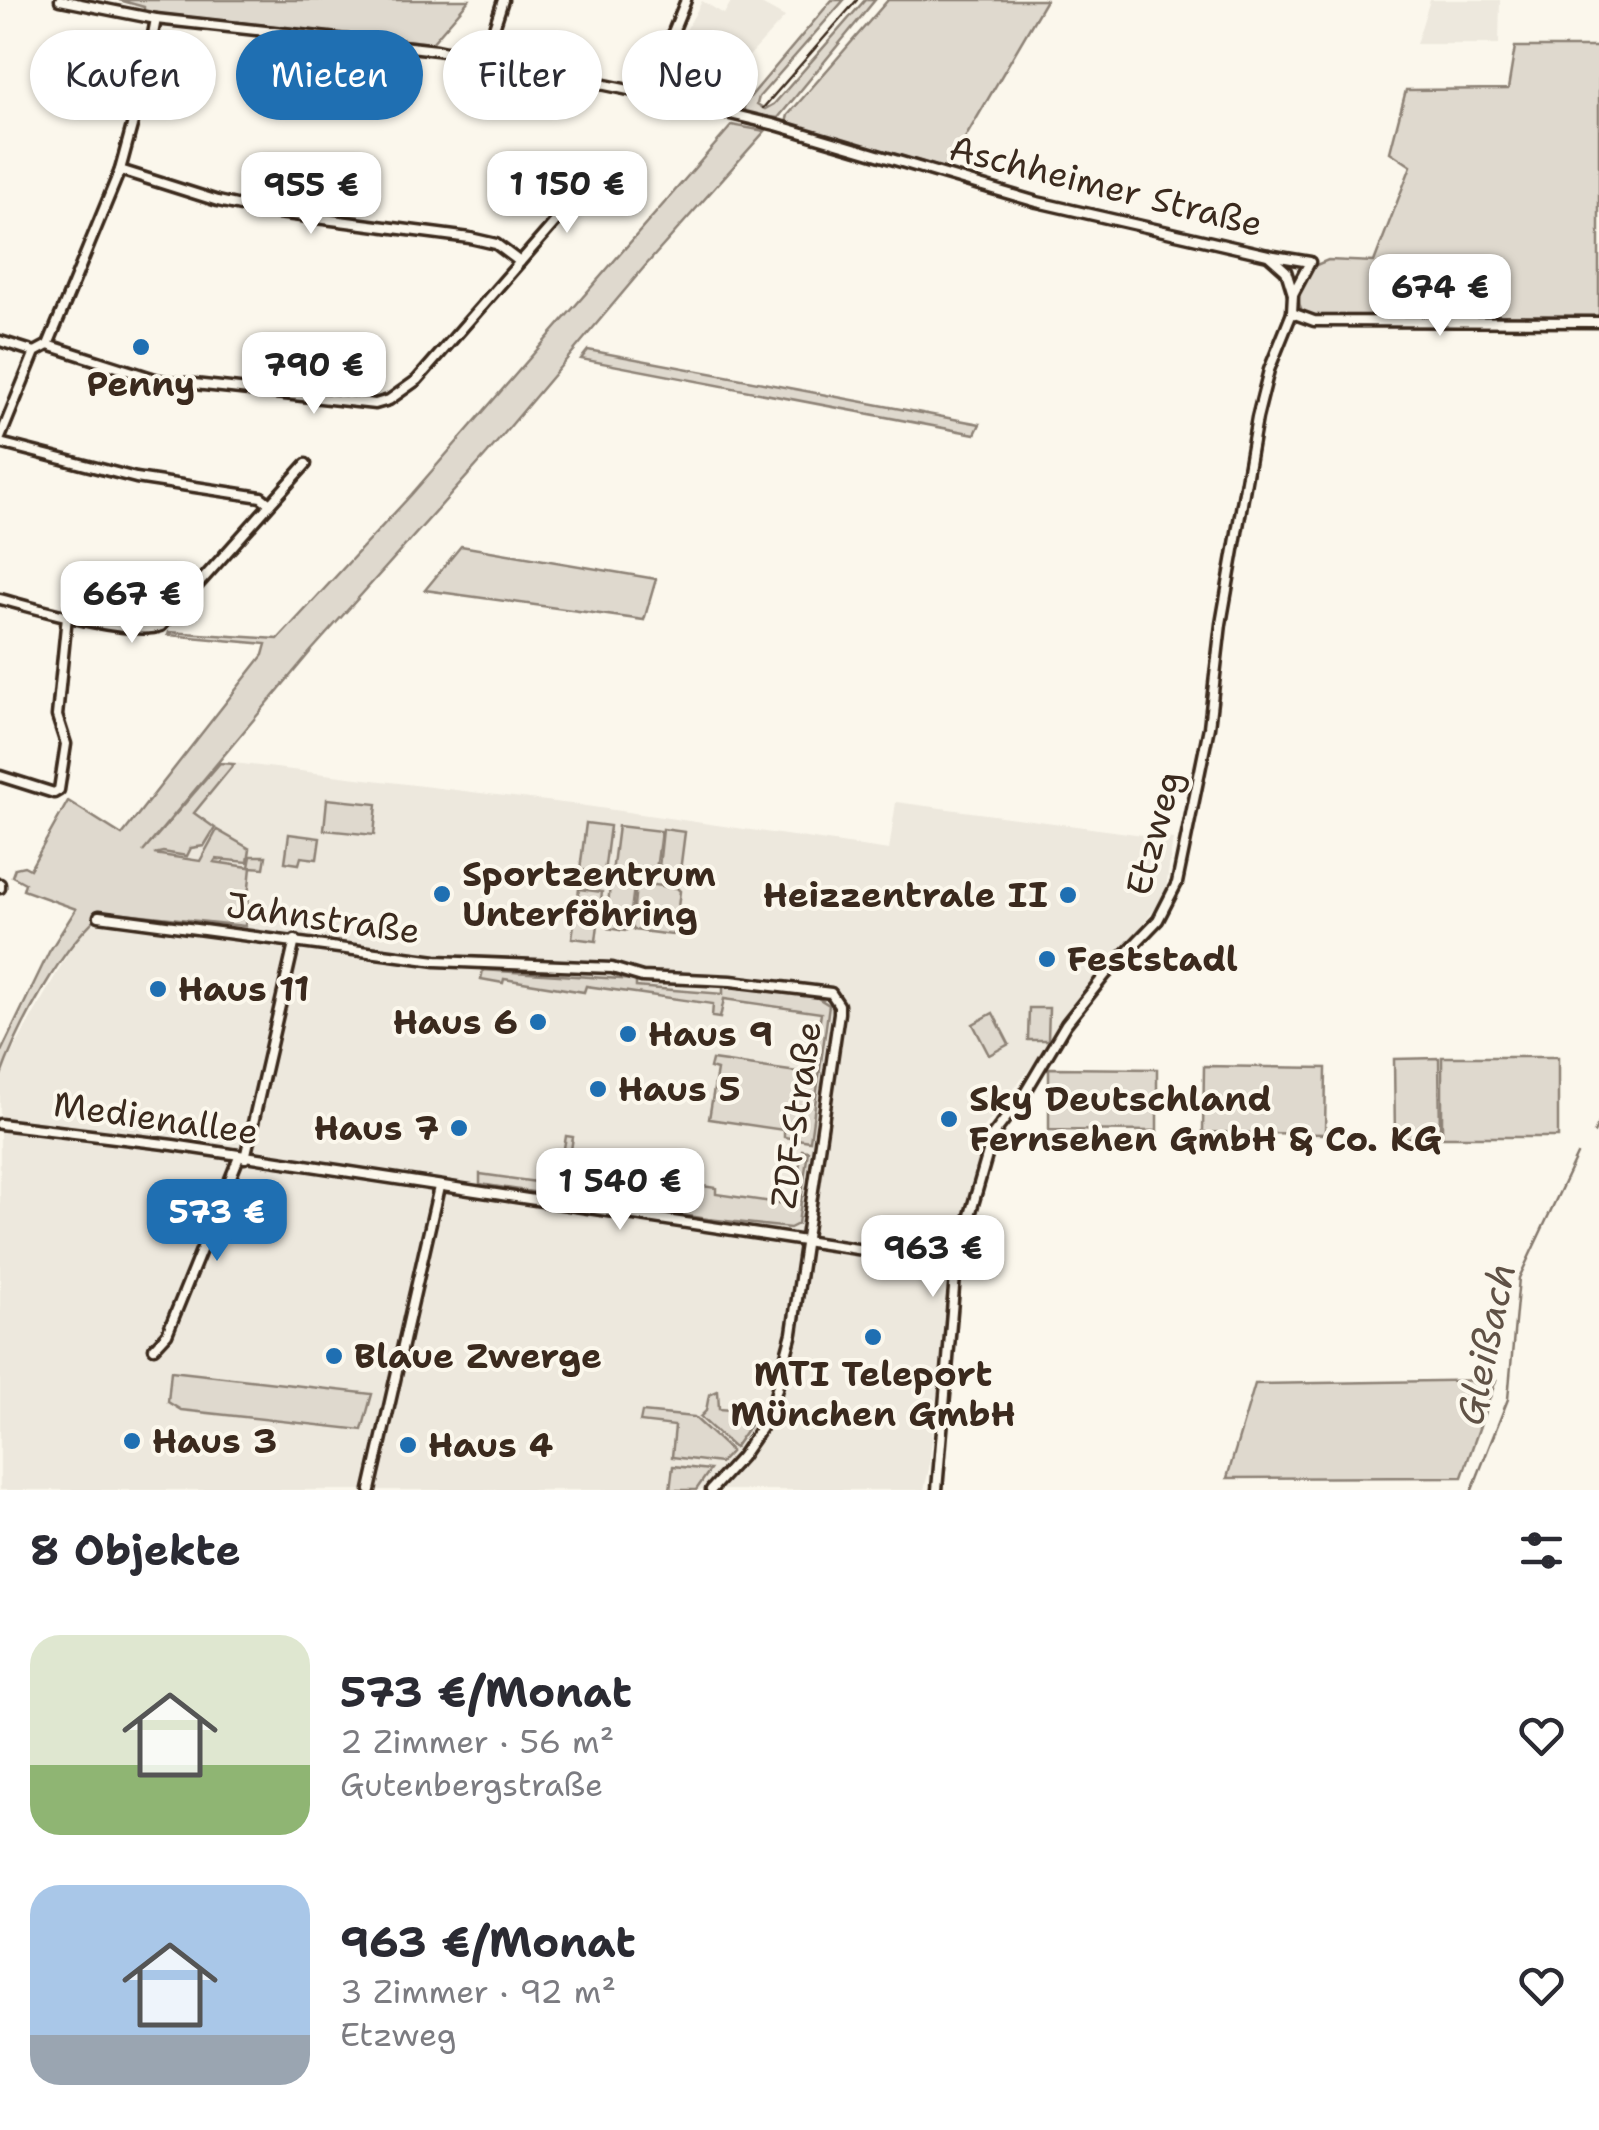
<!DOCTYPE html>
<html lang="de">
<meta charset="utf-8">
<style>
:root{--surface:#fff;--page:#f7f7f7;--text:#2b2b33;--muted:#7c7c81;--accent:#1f6fb2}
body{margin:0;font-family:"Shantell Sans",sans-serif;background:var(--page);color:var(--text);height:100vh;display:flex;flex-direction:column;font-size:38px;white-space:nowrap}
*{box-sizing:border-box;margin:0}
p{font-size:32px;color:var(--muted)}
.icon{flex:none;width:55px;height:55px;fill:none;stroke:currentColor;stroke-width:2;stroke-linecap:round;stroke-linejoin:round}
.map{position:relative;height:1490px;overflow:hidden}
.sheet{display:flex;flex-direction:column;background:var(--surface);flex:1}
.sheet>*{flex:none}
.guide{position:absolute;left:30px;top:30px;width:1000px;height:90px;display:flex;gap:20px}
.price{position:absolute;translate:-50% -85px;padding:0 22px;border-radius:20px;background:#fff;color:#222;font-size:32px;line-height:65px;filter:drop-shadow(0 2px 5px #0008)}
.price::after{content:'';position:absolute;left:50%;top:60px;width:30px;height:22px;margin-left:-15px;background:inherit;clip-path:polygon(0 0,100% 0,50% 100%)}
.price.current{background:var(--accent);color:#fff}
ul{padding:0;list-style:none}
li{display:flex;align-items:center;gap:30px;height:250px;padding:0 30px}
li span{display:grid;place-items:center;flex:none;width:280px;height:200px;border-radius:30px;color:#555}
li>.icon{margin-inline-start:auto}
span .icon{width:120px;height:120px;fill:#fffc;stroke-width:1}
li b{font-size:42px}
h2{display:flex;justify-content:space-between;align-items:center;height:120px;padding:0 30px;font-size:42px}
.pill{padding:0 35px;border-radius:45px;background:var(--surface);box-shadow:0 2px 8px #0004;font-size:35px;line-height:90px}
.pill.current{background:var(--accent);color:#fff}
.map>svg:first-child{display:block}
.built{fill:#ede8dd}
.green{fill:#dfd9ce;stroke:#8d8276;stroke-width:2.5}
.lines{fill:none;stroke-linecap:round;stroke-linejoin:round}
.stream{stroke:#85796d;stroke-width:2.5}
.street-casing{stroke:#3b2a1e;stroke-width:15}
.street{stroke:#fbf7ec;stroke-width:8}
.rail{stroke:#3b2a1e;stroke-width:2.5}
.poi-dot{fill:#1f6fb2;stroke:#fbf7ec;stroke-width:4}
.labels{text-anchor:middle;stroke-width:8;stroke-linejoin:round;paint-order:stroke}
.street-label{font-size:35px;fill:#3b2a1e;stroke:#fbf7ec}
.poi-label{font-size:35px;font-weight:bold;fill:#3b2a1e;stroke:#fbf7ec;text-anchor:start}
.water-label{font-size:38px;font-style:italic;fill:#605246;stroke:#fbf7ec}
</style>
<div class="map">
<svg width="1599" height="1490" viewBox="0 0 1599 1490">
<rect width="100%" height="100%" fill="#fbf7ec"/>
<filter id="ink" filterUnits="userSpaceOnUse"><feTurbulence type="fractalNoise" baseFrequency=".01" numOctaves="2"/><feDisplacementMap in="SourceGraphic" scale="20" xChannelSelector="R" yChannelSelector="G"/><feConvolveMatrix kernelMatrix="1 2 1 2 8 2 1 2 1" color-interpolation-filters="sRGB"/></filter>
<g filter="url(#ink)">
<g class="built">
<polygon points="732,0 754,0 785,17 740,66 684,34 702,1 724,14"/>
<polygon points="1430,0 1500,0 1499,44 1416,44"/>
<polygon points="218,761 579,805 889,850 896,802 1173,839 1165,896 982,1130 981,1160 975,1186 952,1247 929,1469 924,1490 0,1490 0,1080 6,1063 88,918"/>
</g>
<g class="green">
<polygon points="119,0 469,0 432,43 144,12 144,7"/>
<polygon points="832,0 844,0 759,97 757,104 765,109 774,104 865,0 875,0 778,118 743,113 745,103"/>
<polygon points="888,0 1046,0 947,169 786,123 788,115"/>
<path d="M1515 47H1599V318H1309C1291 305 1301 284 1309 268L1328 260 1374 262 1411 166 1390 152 1406 90 1508 89Z"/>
<path d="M732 125 765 131 646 265 487 454 311 651 143 852 220 763 234 764 194 813 215 828 204 846 191 848 187 856 163 852 154 854 200 861 217 830 250 849 248 862 216 859 214 862 249 867 251 856H266L264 868 251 867 245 926 105 911C64 941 17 1030 0 1078V1054L49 952 76 909 23 890 25 883 12 876 15 868 24 866 30 869 68 801 122 835 263 655 266 644 168 635 169 632 278 639 411 495Z"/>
<polygon points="588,350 980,424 975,434 581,359"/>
<polygon points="461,546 656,579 644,620 425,590"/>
<polygon points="327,799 377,804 374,835 324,830"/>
<polygon points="586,823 610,826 604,873 580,870"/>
<polygon points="618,826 661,831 655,878 612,873"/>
<polygon points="663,829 685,832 679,879 658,877"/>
<polygon points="289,834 320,838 317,859 301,857 299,864 285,862"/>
<polygon points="615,883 634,887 629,928 625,931 608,928 606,925 610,885"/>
<polygon points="639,883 677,888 680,891 675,932 672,935 634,930 632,926 636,886"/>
<polygon points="579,889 602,892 596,941 572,938"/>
<polygon points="483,970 636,980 636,987 723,994 723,985 805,990 829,1005 810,1141 784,1137 784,1130 709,1119 717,1070 710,1068 712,1060 812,1074 821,1013 724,999 720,1018 712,1017 713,1004 586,986 584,992 504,979 503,983 481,979"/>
<polygon points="1029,1008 1049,1008 1048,1040 1028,1040"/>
<polygon points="993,1013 1009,1044 989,1055 973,1024"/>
<rect x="1442" y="1057" width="116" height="80"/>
<polygon points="1439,1058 1440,1137 1395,1138 1394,1059"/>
<polygon points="1204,1066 1326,1068 1325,1134 1203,1132"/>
<polygon points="1049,1068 1157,1069 1157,1131 1049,1130"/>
<polygon points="566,1136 573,1137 568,1170 578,1172 576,1188 659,1200 663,1180 716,1188 716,1194 793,1205 802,1150 808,1151 798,1224 790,1228 708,1219 480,1184 480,1174 558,1185"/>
<polygon points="171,1371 372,1394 362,1430 181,1410 168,1402"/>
<polygon points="1496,1380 1462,1477 1227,1478 1255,1384"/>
<polygon points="718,1391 719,1409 759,1412 734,1448 700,1417 706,1411 709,1395"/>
<polygon points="642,1412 694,1417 731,1451 720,1463 672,1457 675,1426 640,1422"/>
<polygon points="673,1466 710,1470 696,1490 670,1490"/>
</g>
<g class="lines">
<g class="stream">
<polyline points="1594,1133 1599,1123"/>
<polyline points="1472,1490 1508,1399 1519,1278 1577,1155"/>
</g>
<g class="street-casing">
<g id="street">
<polyline points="60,0 156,19 437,50 648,94 776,125 1037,202 1268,255 1286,271 1293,294"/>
<polyline points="484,59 503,0"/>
<polyline points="648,94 686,0"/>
<polyline points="120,170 218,201 263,211 470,238 496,244 520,262"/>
<polyline points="1292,313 1314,321 1599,322"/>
<polyline points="0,341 35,352"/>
<polyline points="48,345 158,380 375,404 389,400 417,380 589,183"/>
<polyline points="0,438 35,352 48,345 120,170 144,81 156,19"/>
<polyline points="0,443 136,478 261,497 270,504"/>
<path d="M0 599C34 608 132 637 161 626L306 464"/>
<polyline points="0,776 54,793 59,790 66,744 57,716 67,616"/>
<polyline points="0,884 0,888"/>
<polyline points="99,916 436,961 612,968 642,977 731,981 831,993 839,1005 839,1013 792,1333 772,1407 763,1425 741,1457 711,1490"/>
<polyline points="0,1124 173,1145 956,1264"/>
<polyline points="245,1158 295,940"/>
<polyline points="154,1348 167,1334 239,1157"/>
<polyline points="370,1490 439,1187"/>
<polyline points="937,1490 956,1264 993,1135 1025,1093 1066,1024 1105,975 1158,920 1177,883 1209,727 1221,624 1257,418 1269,370 1292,313 1293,294 1310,262 1268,255"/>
</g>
</g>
<use href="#street" class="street"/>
<polyline class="rail" points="763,108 857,0"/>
</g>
</g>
<g class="poi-dot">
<circle cx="141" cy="347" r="10"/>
<circle cx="442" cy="894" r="10"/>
<circle cx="1068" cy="895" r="10"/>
<circle cx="1047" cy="959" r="10"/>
<circle cx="158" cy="989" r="10"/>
<circle cx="538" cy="1022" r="10"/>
<circle cx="628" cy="1034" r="10"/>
<circle cx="598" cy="1089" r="10"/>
<circle cx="949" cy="1119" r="10"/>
<circle cx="459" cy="1128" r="10"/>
<circle cx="873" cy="1337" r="10"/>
<circle cx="334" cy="1356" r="10"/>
<circle cx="132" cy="1441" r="10"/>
<circle cx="408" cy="1445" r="10"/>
</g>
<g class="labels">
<g class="street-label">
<text transform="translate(1106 186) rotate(14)" y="12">Aschheimer Straße</text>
<text transform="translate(1154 833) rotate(-75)" y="12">Etzweg</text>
<text transform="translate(323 918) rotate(8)" y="12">Jahnstraße</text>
<text transform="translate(796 1115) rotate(-82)" y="12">ZDF-Straße</text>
<text transform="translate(156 1118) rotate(8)" y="12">Medienallee</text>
</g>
<g class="poi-label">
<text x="141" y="396" text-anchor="middle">Penny</text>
<text x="462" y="886">Sportzentrum<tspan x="462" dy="40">Unterföhring</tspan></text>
<text x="1048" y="907" text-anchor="end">Heizzentrale II</text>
<text x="1067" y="971">Feststadl</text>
<text x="178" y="1001">Haus 11</text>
<text x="518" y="1034" text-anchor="end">Haus 6</text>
<text x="648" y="1046">Haus 9</text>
<text x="618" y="1101">Haus 5</text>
<text x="969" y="1111">Sky Deutschland<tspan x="969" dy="40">Fernsehen GmbH &amp; Co. KG</tspan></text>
<text x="439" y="1140" text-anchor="end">Haus 7</text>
<text x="354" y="1368">Blaue Zwerge</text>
<text x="873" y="1386" text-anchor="middle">MTI Teleport<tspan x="873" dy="40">München GmbH</tspan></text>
<text x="152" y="1453">Haus 3</text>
<text x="428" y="1457">Haus 4</text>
</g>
<g class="water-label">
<text transform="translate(1486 1344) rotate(-78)" y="13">Gleißach</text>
</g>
</g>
</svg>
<b class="price" style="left:567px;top:236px">1 150 €</b>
<b class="price" style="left:311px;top:237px">955 €</b>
<b class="price" style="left:1440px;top:339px">674 €</b>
<b class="price" style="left:314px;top:417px">790 €</b>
<b class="price" style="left:132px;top:646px">667 €</b>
<b class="price" style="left:620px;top:1233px">1 540 €</b>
<b class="price current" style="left:217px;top:1264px">573 €</b>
<b class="price" style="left:933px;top:1300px">963 €</b>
<div class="guide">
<a class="pill">Kaufen</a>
<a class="pill current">Mieten</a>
<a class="pill">Filter</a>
<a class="pill">Neu</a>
</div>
</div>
<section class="sheet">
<h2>8 Objekte<svg class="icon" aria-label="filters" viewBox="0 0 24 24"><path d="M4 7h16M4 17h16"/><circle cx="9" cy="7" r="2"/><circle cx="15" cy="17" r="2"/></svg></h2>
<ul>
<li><span style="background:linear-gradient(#dfe7d0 65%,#8fb573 0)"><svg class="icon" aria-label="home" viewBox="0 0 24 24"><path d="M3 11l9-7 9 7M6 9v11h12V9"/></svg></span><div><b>573 €/Monat</b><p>2 Zimmer · 56 m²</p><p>Gutenbergstraße</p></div><svg class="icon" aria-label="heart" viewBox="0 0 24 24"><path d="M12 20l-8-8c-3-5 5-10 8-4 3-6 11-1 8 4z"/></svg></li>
<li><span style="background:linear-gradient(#a9c7e8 75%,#9aa5b1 0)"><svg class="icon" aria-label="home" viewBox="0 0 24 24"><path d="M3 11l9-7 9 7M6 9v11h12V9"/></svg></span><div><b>963 €/Monat</b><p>3 Zimmer · 92 m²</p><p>Etzweg</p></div><svg class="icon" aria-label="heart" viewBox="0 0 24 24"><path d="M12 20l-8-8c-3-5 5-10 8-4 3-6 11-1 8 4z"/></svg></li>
</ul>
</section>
